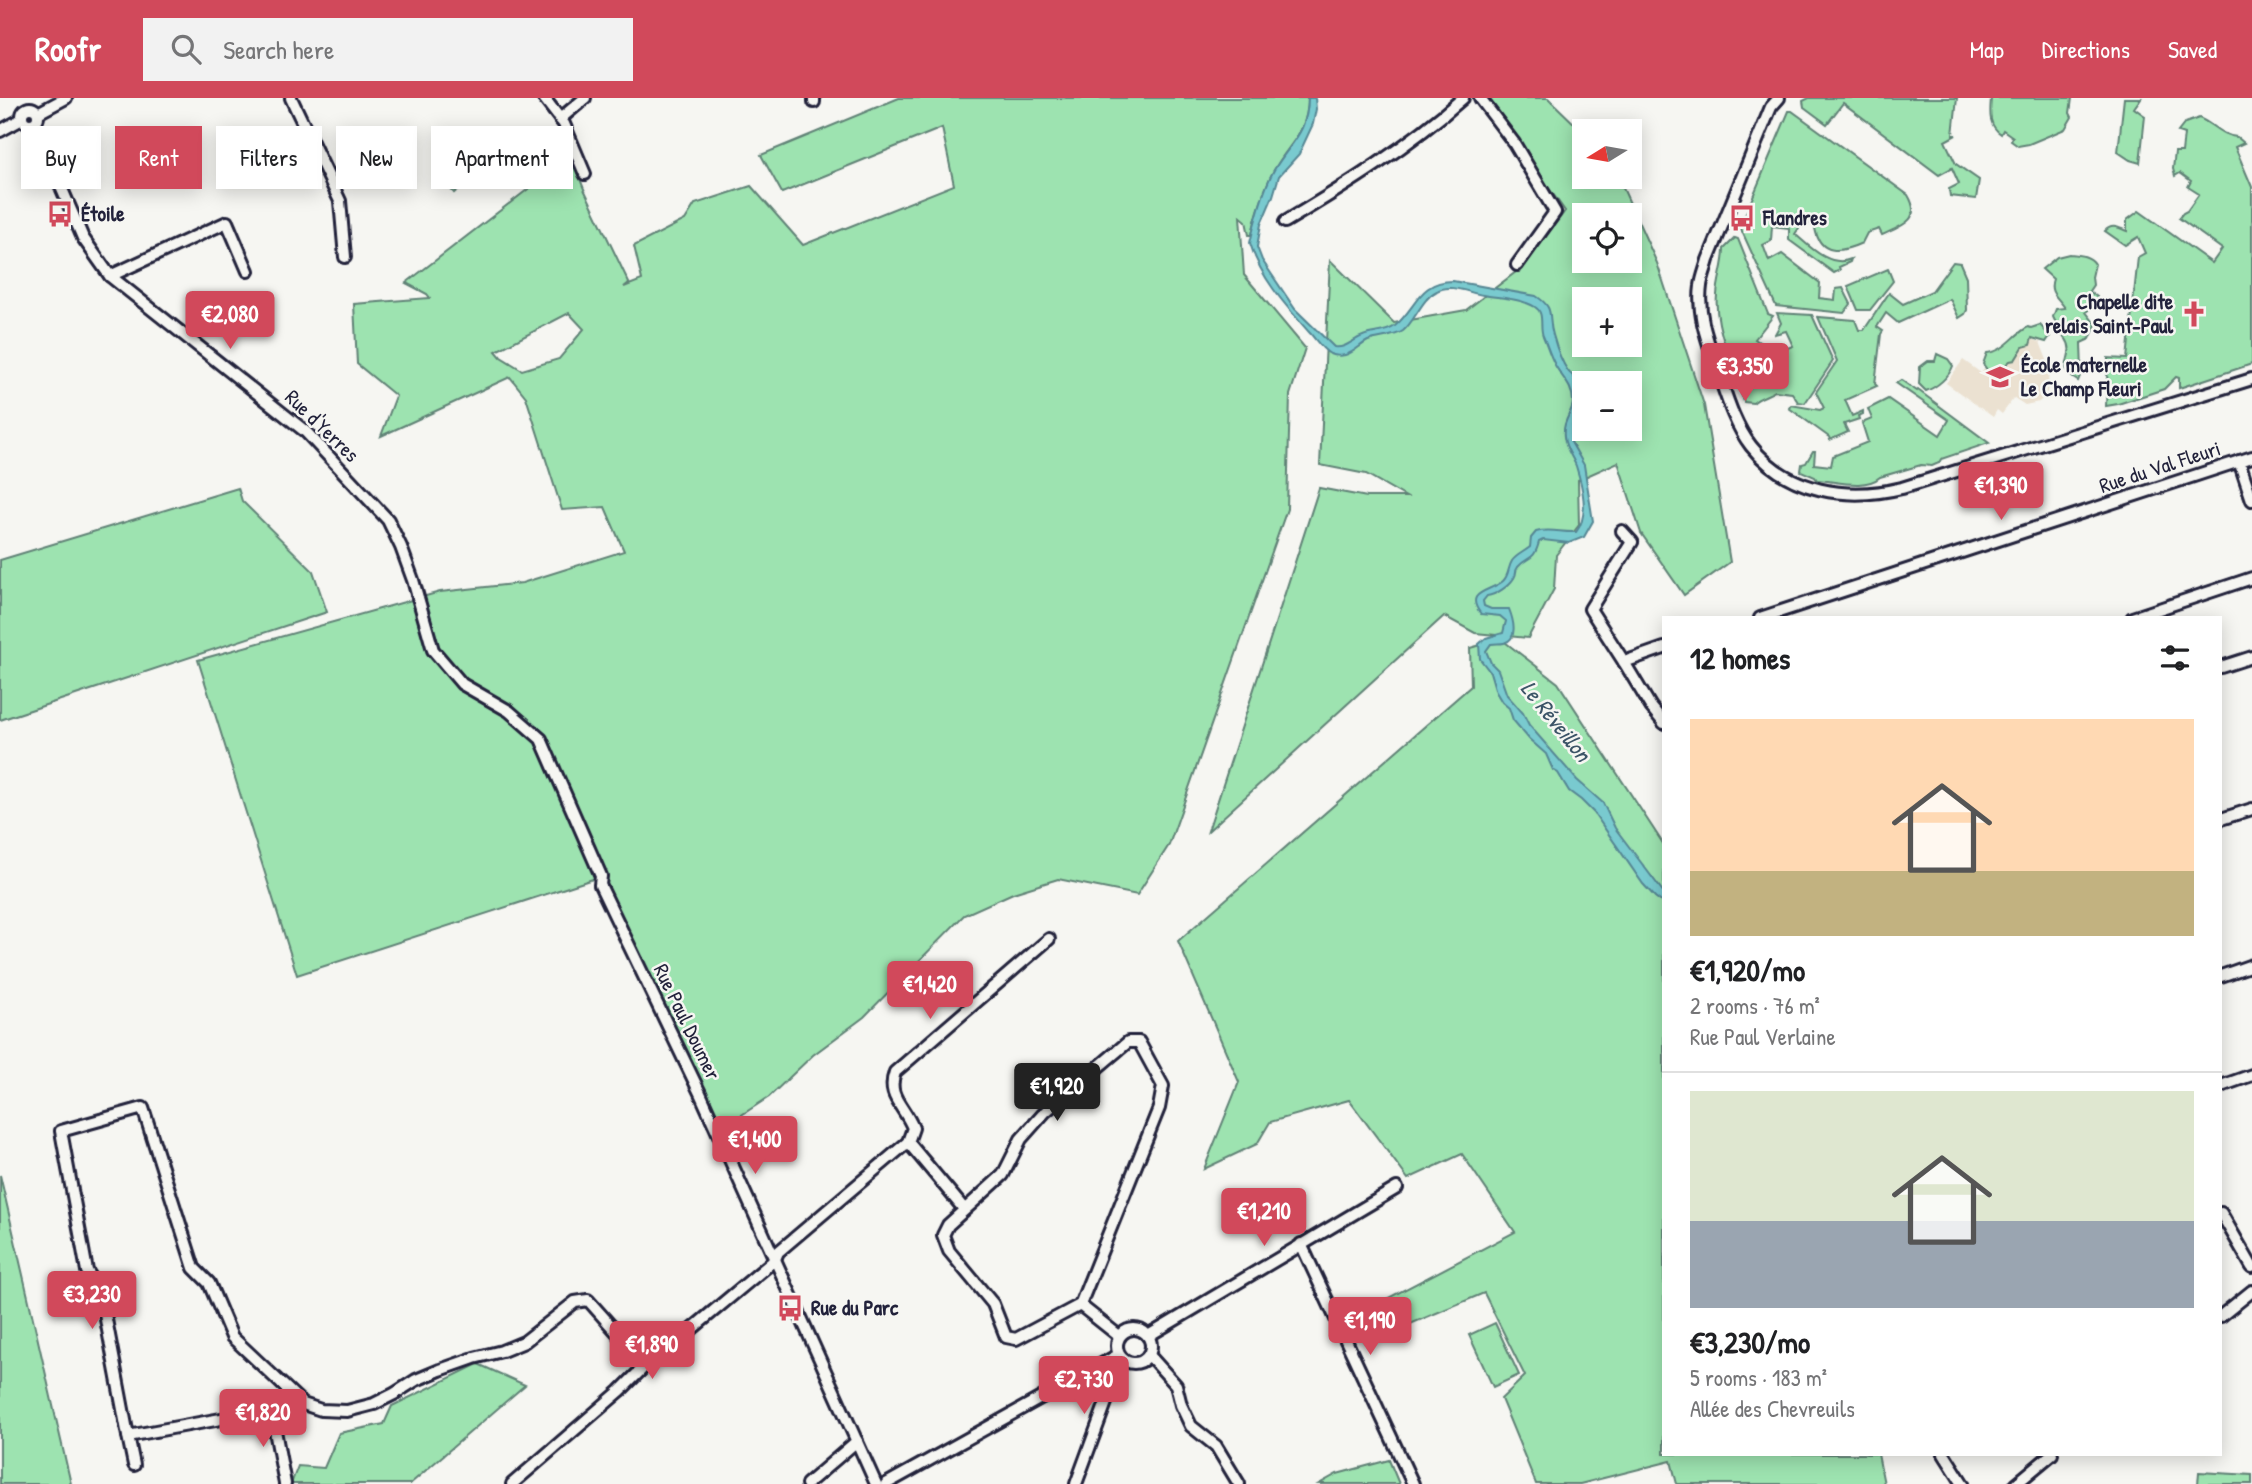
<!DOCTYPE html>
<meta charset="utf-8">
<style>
:root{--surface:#fff;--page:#f2f2f2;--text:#202124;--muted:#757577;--line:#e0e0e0;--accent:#d1495b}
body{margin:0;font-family:"Patrick Hand",sans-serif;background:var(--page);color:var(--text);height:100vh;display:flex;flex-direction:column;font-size:26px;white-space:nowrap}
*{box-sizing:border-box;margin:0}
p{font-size:23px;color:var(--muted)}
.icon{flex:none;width:38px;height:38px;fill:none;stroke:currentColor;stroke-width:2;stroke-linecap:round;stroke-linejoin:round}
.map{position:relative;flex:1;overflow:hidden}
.panel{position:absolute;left:1662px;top:518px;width:560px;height:840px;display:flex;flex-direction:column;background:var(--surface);border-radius:0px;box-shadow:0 4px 18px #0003}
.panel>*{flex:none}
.hud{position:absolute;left:21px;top:28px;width:665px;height:63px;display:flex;gap:14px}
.needle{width:46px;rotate:259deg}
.buttons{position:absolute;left:1572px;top:21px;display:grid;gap:14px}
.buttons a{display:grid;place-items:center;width:70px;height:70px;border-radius:0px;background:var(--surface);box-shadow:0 4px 18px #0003;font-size:35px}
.price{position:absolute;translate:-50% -60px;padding:0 16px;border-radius:7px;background:var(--accent);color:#fff;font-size:23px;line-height:46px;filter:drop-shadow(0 2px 4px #0008)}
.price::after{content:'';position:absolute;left:50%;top:42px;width:21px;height:16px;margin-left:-10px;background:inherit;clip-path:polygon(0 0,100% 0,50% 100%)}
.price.current{background:#222;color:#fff}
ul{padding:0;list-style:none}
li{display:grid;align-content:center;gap:14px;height:371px;padding:0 28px}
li+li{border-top:2px solid var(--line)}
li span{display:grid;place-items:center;height:217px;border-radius:0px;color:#555}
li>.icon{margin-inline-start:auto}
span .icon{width:126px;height:126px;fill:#fffc;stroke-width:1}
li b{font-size:30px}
h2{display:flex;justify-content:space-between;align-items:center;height:84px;padding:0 28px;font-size:30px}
.tag{padding:0 24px;border-radius:0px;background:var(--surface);box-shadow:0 4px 18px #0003;font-size:24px;line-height:63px}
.tag.current{background:var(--accent);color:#fff}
header{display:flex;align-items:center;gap:42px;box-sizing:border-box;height:98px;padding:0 35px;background:var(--accent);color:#fff}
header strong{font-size:33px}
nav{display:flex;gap:38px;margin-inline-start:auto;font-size:24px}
.search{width:490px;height:63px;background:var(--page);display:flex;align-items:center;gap:18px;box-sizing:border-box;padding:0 24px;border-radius:0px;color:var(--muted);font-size:26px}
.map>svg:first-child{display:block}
.built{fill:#ebe1d1}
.green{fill:#9de3b0;stroke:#608276;stroke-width:2;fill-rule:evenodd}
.water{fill:#79cacf;stroke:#568794;stroke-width:2}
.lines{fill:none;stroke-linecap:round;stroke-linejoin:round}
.minor-casing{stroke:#22223b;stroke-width:16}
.minor{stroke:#f6f6f2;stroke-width:10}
.labels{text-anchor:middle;stroke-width:5;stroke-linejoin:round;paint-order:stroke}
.poi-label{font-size:21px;font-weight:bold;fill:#22223b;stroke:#f6f6f2;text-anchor:start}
.street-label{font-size:21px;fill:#22223b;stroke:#f6f6f2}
.water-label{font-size:23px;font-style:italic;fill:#3c5467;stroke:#f6f6f2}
</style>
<header>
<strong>Roofr</strong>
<div class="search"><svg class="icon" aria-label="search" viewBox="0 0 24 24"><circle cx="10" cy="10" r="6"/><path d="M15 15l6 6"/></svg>Search here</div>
<nav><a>Map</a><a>Directions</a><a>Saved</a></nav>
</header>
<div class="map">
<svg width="2252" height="1386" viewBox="0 0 2252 1386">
<rect width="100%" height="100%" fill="#f6f6f2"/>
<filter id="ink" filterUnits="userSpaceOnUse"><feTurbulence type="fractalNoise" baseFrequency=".0143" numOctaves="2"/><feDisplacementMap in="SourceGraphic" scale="14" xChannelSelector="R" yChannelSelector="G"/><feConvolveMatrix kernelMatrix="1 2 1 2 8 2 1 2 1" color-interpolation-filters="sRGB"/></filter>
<g filter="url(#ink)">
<polygon class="built" points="2031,241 2040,244 2049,267 2048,290 2046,297 2039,304 2025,307 2014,300 2002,316 1997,312 1993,319 1946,285 1963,262 1981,275 1988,266"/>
<g class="green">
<path d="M899 0H1308C1308 36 1288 45 1273 74 1266 86 1254 123 1252 137H1249L1246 123 1240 118 1244 177 1305 250 1290 297 1287 411 1169 747 1137 797 1058 781 1013 795 964 817 864 919 813 957 769 999 714 1035 602 778 297 877 198 562 440 494 522 485 624 453 605 409 562 412 526 299 510 279 381 338 396 298 357 266 354 206 430 200 427 196 406 185 571 58 584 91 629 185 624 189 642 182 634 148 685 122 695 106 751 88 803 147 954 87 942 30 782 95 761 57ZM569 215 584 231 559 261 522 272 501 259 496 253Z"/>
<path d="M1485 0H1548L1584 35V79H1618L1657 165 1704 307 1730 464 1684 497 1641 435 1618 364 1578 382 1579 427 1556 457 1554 491 1528 540 1475 535 1444 518 1208 733 1319 390 1367 399H1406L1366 376 1320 367 1330 162 1394 225 1466 212 1525 167 1565 113ZM1584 117H1629V163H1584ZM1584 201H1629V247H1584ZM1584 285H1629V331H1584Z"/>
<polygon points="1809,0 1957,0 1953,37 1956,37 1945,43 1956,66 1979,82 1976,101 1950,98 1949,91 1959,86 1952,70 1939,77 1843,5 1827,26 1804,9 1803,3"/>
<path d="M1991 0H2072L2070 15 2072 19 2065 31 2029 46 2018 48 2011 43 2013 39 2003 32 2001 36C1988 27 1990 15 1991 0Z"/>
<polygon points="2124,0 2141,0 2134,10 2145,18 2140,65 2130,62 2118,54"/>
<path d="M1789 13H1792L1908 97C1923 122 1902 128 1882 137L1879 131 1867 135 1862 145C1842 154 1820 159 1815 130L1805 121 1795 136C1810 149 1830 170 1851 161L1850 164 1839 169 1840 172 1834 175 1789 142V130L1772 128 1771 143 1763 147 1769 163 1782 156 1820 185 1819 200 1835 202 1836 191 1843 190 1851 206 1844 215 1776 208 1740 129Z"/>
<path d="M2199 20C2213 26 2221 38 2237 39L2244 45 2235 49 2252 89V266L2179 290V280L2176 279 2164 291 2118 306 2106 308 2108 260 2127 261 2138 159 2145 155 2138 139 2125 147 2105 133C2112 125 2119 130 2127 133V122L2139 113 2212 165 2222 151 2179 120 2183 115 2187 113 2199 96 2188 89 2191 83 2180 75 2175 78 2173 71 2175 54H2182L2184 36 2178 34 2185 25Z"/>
<polygon points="478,36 497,59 454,95 435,72"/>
<path d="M1735 140 1738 141 1768 216 1773 218 1755 241 1762 246 1760 261 1777 263 1779 253 1793 248 1786 233 1775 236 1781 225 1777 215 1812 217 1833 263 1805 305 1798 304 1792 295 1775 293C1767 298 1759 299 1753 305L1744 304 1733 271 1725 272 1721 256 1727 254C1721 235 1715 216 1717 197 1718 181 1724 167 1724 151Z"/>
<path d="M2069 156C2078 157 2090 157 2095 166L2092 179 2093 187 2089 193 2097 199 2096 205 2086 214 2096 227 2090 241 2081 245 2082 273 2078 283C2053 270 2078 258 2066 241 2063 238 2060 235 2057 233V227L2053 219 2056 211 2065 210C2058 199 2048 195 2053 181L2042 171 2057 159Z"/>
<polygon points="1953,164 1960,165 1966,179 1967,212 1965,216 1959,220 1950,201 1898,225 1886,215 1877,229 1883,233 1881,236 1875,286 1877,288 1845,302 1852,318 1863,313 1863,316 1858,318 1859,321 1844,326 1848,334 1830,342 1829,339 1789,310 1791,307 1820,312 1824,310 1816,294 1837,263 1818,219 1855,222 1859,232 1864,232 1889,195 1903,206 1932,193"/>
<polygon points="1888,171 1893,183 1870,212 1858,212 1848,188"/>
<path d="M2040 227 2050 238 2046 244 2032 240 2030 247 2023 249 2015 262 2010 263 1997 274 1988 273 1983 266 1987 255C2006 253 2013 237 2028 229L2031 230Z"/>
<path d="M1937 256 1948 261 1953 268C1949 279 1937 289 1926 293L1919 286 1920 269 1928 263H1935Z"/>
<path d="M1901 282 1917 293 1918 292 1989 345 1941 361 1939 365 1932 368 1921 367 1880 379C1865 392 1836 383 1817 382L1815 379 1801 373 1802 366 1806 365 1813 353H1815L1814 366 1831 368 1833 358 1868 344 1862 325 1872 321 1868 311 1888 301 1940 337 1949 322 1896 285Z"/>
<polygon points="238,390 242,403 313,473 327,514 0,622 0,462"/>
<polygon points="1501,541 1558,585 1664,747 1664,1356 1878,1356 1884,1386 1677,1386 1671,1363 1580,1386 1536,1386 1501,1301 1525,1278 1484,1195 1365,1245 1348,1221 1515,1134 1462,1056 1408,1081 1349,1002 1270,1024 1257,1046 1204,1071 1239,984 1178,843 1471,588 1470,550"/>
<polygon points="0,1077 71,1386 0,1386"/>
<polygon points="1495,1225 1519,1277 1493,1289 1469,1237"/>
<polygon points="478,1266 525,1287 410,1386 291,1386 298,1368 324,1370 339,1335 384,1326 392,1308"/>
<polygon points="1389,1362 1399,1386 1319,1386 1337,1376"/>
<polygon points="2199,1374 2252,1377 2252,1386 2198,1386"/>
</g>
<path class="water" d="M1308 0H1315L1316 11 1313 26 1299 56 1279 78 1273 98 1261 126 1257 149 1262 162 1295 211 1334 249C1346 251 1352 242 1363 238 1373 234 1386 235 1395 228 1417 209 1419 183 1453 183L1536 198C1556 211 1547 217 1553 237 1556 248 1561 263 1568 273 1571 277 1577 281 1580 285 1584 294 1581 304 1580 313L1574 317 1571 344 1584 367 1593 423 1584 439 1569 445 1543 442 1539 444C1534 464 1527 458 1518 469 1514 475 1518 473 1514 480 1509 488 1496 497 1487 498L1483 503 1484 508 1491 511H1509C1513 521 1519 541 1504 545 1500 546 1495 545 1491 546L1486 553 1491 565 1498 572 1507 597 1523 615 1529 627 1577 682 1603 705 1615 730 1664 795V806L1655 799 1643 786 1594 715 1581 702 1569 693 1558 675 1553 672 1546 656 1529 641 1513 622 1509 610 1502 604 1496 594 1490 574 1480 561 1479 546 1486 540 1503 535 1506 523 1500 518 1481 516C1463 493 1490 494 1503 483 1509 478 1508 469 1512 463 1516 457 1524 454 1530 449L1531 440 1536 434C1550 430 1562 435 1576 434 1590 417 1582 387 1576 368 1572 358 1565 350 1564 339 1562 322 1573 314 1573 304 1573 288 1562 280 1555 267 1550 258 1547 247 1543 238 1539 228 1545 215 1535 209 1521 200 1499 200 1483 197 1469 195 1450 185 1437 193 1421 201 1416 222 1403 233 1395 239 1379 239 1368 243 1360 247 1354 255 1345 257 1341 258 1334 258 1330 256 1321 251 1315 240 1308 233 1285 207 1260 179 1250 145 1254 126 1264 89 1274 72 1290 45 1308 35 1308 0Z"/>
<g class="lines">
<g class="minor-casing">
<g id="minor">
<polyline points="291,0 340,103 345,159"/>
<polyline points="544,0 564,26 585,76"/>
<polyline points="814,0 814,4"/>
<polyline points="1480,0 1514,45 1555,114 1517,167"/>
<path d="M1779 0 1771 9 1708 162C1706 170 1702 179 1701 188 1697 217 1708 244 1717 271 1726 297 1734 326 1751 348 1788 395 1848 403 1902 390L2252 281"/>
<circle cx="30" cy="18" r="8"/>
<polyline points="38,15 66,0"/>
<polyline points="560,21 585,0"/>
<polyline points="34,26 83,140 110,178 306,334 388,422 401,449 413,482 433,552 462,586 509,613 541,641 601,778 600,787 700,995 876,1386"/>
<polyline points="0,33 22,21"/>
<path d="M1285 124C1347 87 1409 48 1463 0"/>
<polyline points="110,178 227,124 248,173"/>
<polyline points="2239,363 2252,402"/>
<polyline points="1622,433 1632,444 1590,511 1624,564 1664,550"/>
<polyline points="1760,520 2252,359"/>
<polyline points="2132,520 2252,480"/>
<polyline points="1624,564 1651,609 1664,625"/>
<polyline points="2221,569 2252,559"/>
<polyline points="2221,721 2252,711"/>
<polyline points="2221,878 2252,867"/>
<polyline points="2221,988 2252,977"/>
<polyline points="908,1044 964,1111"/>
<polyline points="2221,1115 2252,1169"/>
<polyline points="1301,1146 1413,1386"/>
<polyline points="1080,1207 1159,1010 1163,988 1139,944 1128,944 1045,1014 1021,1041 1003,1077 948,1127 943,1137 949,1153 993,1206 1006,1239 1016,1241 1080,1207 1119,1238"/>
<polyline points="2221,1218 2252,1193"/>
<circle cx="1134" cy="1248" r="17"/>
<polyline points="1148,1238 1397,1090"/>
<polyline points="1149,1257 1176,1287 1181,1307 1191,1328 1216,1348 1239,1386"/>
<polyline points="303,1306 128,1338 101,1195 87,1173 61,1033 143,1010 194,1170 209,1185 232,1239 303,1306 321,1312 347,1313 374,1306 394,1296 416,1282 440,1272 474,1260 502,1253 524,1244 575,1204 588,1202 646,1267"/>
<polyline points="271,1311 285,1386"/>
<polyline points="128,1338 134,1367"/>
<polyline points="1944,1356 1963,1386"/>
<path d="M512 1386 620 1293 646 1267 674 1246 771 1165 775 1161 778 1154 908 1044 913 1030C904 1007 886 999 895 974L1049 841"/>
<polyline points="807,1386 857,1343"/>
<polyline points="886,1386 1118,1257"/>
<polyline points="1076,1386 1122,1261"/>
<polyline points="2016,1386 2052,1356"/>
</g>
</g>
<use href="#minor" class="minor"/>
</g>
</g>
<defs>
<g id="bus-bare" transform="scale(2.1)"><path d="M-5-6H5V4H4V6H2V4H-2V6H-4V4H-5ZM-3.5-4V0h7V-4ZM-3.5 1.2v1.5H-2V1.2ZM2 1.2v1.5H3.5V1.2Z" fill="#d1495b" stroke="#f6f6f2" stroke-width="2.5" paint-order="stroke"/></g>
<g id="church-bare" transform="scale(2.1)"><path d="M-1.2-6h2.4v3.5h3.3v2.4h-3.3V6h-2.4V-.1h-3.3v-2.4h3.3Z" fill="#d1495b" stroke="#f6f6f2" stroke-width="2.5" paint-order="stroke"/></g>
<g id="school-bare" transform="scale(2.1)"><path d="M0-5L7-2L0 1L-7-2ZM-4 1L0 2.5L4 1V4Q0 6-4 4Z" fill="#d1495b" stroke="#f6f6f2" stroke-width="2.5" paint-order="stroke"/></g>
</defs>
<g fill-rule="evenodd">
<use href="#bus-bare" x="60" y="116"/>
<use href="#bus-bare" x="1742" y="120"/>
<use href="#church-bare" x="2194" y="216"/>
<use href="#school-bare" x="2000" y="279"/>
<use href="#bus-bare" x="790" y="1210"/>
</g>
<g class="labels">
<g class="poi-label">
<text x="81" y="123">Étoile</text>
<text x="1763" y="127">Flandres</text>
<text x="2173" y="211" text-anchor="end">Chapelle dite<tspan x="2173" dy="24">relais Saint-Paul</tspan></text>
<text x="2021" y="274">École maternelle<tspan x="2021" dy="24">Le Champ Fleuri</tspan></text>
<text x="811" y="1217">Rue du Parc</text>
</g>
<g class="street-label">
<text transform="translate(322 328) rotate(44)" y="7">Rue d'Yerres</text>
<text transform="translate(2160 369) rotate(-18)" y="7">Rue du Val Fleuri</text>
<text transform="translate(687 924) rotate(64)" y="7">Rue Paul Doumer</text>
</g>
<g class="water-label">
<text transform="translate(1556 623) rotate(51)" y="8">Le Réveillon</text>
</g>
</g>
</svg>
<div class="buttons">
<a><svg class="needle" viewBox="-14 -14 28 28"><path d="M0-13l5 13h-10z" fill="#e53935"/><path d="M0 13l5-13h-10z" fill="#757577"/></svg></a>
<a><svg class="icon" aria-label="locate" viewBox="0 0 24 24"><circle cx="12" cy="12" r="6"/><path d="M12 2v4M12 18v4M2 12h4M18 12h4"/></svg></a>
<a>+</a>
<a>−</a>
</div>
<b class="price" style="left:230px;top:253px">€2,080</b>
<b class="price" style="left:1745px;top:305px">€3,350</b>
<b class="price" style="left:2001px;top:424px">€1,390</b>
<b class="price" style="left:930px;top:923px">€1,420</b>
<b class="price current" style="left:1057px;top:1025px">€1,920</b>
<b class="price" style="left:755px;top:1078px">€1,400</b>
<b class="price" style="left:1264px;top:1150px">€1,210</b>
<b class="price" style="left:92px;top:1233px">€3,230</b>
<b class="price" style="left:1370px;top:1259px">€1,190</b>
<b class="price" style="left:652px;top:1283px">€1,890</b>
<b class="price" style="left:1084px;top:1318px">€2,730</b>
<b class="price" style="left:263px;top:1351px">€1,820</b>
<div class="hud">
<a class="tag">Buy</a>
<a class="tag current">Rent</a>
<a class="tag">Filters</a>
<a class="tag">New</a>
<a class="tag">Apartment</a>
</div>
<section class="panel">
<h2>12 homes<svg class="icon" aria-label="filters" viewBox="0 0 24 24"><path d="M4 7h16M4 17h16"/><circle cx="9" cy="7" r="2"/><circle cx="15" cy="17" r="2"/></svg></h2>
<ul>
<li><span style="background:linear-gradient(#ffd9b3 70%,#c2b280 0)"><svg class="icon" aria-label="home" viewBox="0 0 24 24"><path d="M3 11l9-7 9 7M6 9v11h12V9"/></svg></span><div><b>€1,920/mo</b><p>2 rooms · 76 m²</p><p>Rue Paul Verlaine</p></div></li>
<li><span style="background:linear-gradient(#dfe7d0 60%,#9aa5b1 0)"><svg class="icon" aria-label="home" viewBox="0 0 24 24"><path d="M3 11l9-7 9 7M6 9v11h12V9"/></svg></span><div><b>€3,230/mo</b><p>5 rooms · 183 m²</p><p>Allée des Chevreuils</p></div></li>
</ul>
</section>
</div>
